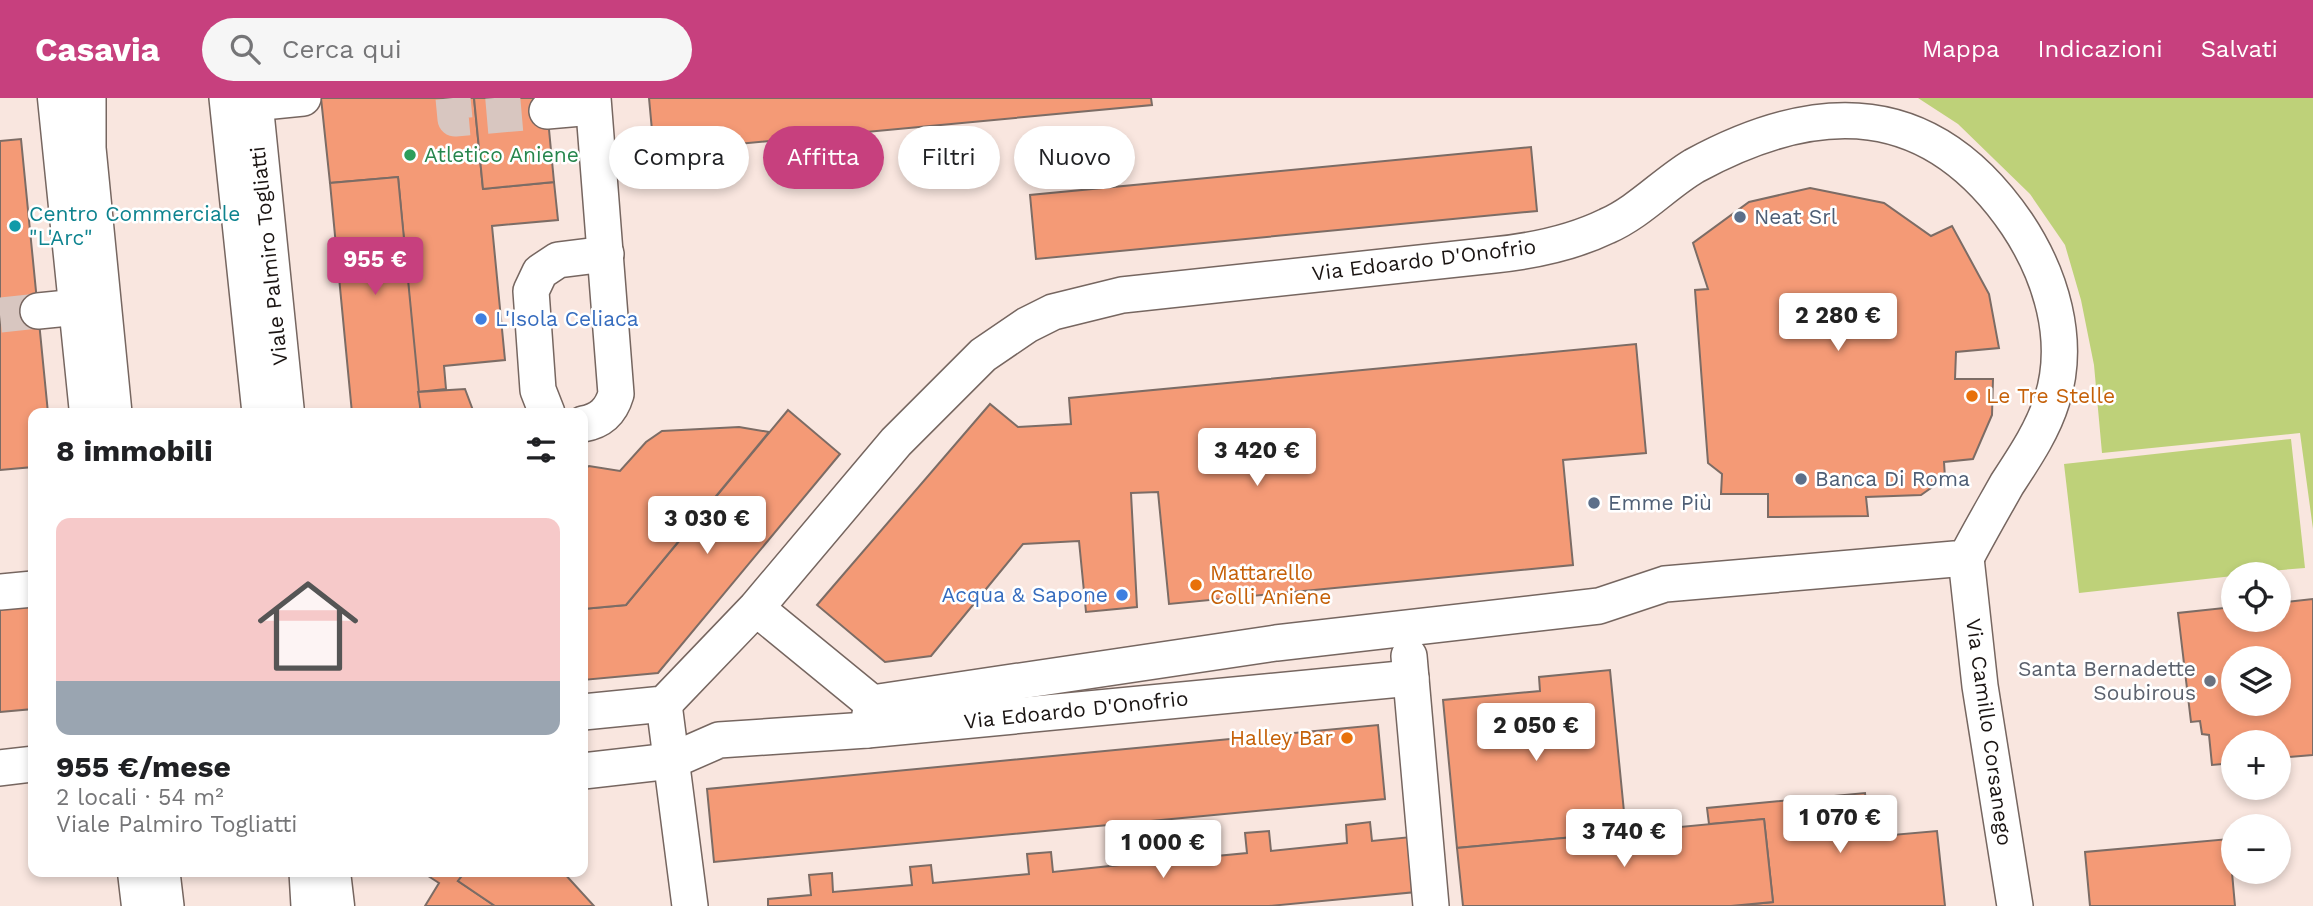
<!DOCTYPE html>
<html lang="it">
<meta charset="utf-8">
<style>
:root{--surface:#fff;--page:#f6f6f6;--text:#202124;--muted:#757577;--line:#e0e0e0;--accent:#c7407e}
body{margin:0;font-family:"Work Sans",sans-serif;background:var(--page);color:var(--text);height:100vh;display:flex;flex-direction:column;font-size:26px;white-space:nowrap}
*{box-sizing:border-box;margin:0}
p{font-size:23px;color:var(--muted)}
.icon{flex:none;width:38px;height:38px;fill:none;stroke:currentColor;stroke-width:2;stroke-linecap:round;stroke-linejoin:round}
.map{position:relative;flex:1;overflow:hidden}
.panel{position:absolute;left:28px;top:310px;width:560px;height:469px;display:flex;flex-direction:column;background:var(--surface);border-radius:14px;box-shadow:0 4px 10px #0003}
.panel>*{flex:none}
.guide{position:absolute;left:609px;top:28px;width:665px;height:63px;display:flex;gap:14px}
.controls{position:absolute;left:2221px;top:464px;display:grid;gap:14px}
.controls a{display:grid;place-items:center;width:70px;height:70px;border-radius:50%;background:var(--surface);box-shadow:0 4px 10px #0003;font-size:35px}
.price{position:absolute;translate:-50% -60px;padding:0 16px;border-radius:7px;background:#fff;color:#222;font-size:23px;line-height:46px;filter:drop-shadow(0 2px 4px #0008)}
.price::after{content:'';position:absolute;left:50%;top:42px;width:21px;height:16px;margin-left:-10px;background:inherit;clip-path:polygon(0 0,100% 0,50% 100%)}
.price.active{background:var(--accent);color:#fff}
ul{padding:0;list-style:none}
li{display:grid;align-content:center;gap:14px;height:371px;padding:0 28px}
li+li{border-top:2px solid var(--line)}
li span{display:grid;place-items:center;height:217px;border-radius:14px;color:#555}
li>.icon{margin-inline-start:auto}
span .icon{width:126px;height:126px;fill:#fffc;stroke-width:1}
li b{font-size:30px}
h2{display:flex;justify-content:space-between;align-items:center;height:84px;padding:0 28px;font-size:30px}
.pill{padding:0 24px;border-radius:32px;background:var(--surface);box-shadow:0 4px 10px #0003;font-size:24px;line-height:63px}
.pill.active{background:var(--accent);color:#fff}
header{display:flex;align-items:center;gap:42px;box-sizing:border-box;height:98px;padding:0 35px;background:var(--accent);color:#fff}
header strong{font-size:33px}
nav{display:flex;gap:38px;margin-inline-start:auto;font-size:24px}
.search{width:490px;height:63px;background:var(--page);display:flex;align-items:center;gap:18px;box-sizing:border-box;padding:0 24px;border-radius:38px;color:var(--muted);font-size:26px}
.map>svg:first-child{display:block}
.green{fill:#bed179}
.building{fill:#f49a76;stroke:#7c6c65;stroke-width:2;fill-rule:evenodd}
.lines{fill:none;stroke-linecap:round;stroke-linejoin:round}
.minor-tunnel{stroke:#d8c6c0;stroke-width:35;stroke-dasharray:35 18;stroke-linecap:butt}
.minor-casing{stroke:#766660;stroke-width:38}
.major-casing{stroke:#766660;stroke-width:41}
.minor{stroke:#fff;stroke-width:35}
.major{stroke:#fff;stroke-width:38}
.leisure-dot{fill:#2e9e5b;stroke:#fff;stroke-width:2.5}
.service-dot{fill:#5c6f8a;stroke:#fff;stroke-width:2.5}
.culture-dot{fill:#0f9aa8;stroke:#fff;stroke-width:2.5}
.shop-dot{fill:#3f7fe0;stroke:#fff;stroke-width:2.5}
.food-dot{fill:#e8710a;stroke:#fff;stroke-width:2.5}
.worship-dot{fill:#6b7280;stroke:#fff;stroke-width:2.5}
.labels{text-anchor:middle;stroke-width:5;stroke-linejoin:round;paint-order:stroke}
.leisure-label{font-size:21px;fill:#27864d;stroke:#fff;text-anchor:start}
.culture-label{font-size:21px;fill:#0d838f;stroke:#fff;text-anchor:start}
.service-label{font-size:21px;fill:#4e5e75;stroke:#fff;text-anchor:start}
.street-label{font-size:21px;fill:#1a1412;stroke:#fff}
.shop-label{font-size:21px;fill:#366cbe;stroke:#fff;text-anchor:start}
.food-label{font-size:21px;fill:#c56008;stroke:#fff;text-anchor:start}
.worship-label{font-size:21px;fill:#5b616d;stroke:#fff;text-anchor:end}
</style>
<header>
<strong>Casavia</strong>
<div class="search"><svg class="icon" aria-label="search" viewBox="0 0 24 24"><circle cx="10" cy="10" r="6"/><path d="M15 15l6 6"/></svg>Cerca qui</div>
<nav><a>Mappa</a><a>Indicazioni</a><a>Salvati</a></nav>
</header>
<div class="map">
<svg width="2313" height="808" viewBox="0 0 2313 808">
<rect width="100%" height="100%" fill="#f9e6df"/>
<g class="green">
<polygon points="1918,0 2313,0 2313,431 2300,335 2102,355 2094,267 2081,202 2065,147 2030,96 1958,26"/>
<polygon points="2291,341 2305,470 2233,476 2233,478 2079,495 2064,366"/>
</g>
<g class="building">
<polygon points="321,0 474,0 483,91 554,84 558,122 492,128 505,262 444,268 446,291 418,294 398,79 330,85"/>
<polygon points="474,0 546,0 554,84 483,91"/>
<polygon points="649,0 1151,0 1152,7 654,54"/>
<polygon points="21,41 48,315 33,315 33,369 0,372 0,43"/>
<polygon points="1531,49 1537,113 1036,161 1030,97"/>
<polygon points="398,79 421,315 352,315 330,85"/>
<polygon points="1810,90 1884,105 1931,138 1952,128 1989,196 1999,250 1956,254 1955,281 1993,281 1992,317 1973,361 1944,364 1945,380 1921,397 1866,399 1868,418 1768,419 1768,396 1721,396 1722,376 1708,365 1695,192 1708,191 1693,145 1749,104"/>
<polygon points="1636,246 1646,355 1563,362 1573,467 1169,506 1158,394 1131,395 1137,509 1086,514 1079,443 1023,446 931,558 885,564 817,507 990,306 1018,329 1071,326 1069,300"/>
<polygon points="465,291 474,315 421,315 418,294"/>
<polygon points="788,312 840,356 658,575 583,582 583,511 626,507"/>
<polygon points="739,329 769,334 626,507 583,511 583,371 589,368 620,373 646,344 662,333"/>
<path d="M2313 501V657L2278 660V644H2233V665L2212 667 2209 637 2202 636 2200 623 2191 624 2178 515 2233 509V522H2278V505ZM2233 560H2278V606H2233Z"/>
<polygon points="33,504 33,611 0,614 0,507"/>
<polygon points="1610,572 1626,734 1457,750 1443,602 1540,593 1539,579"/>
<polygon points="1378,627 1385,701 714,764 707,691"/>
<polygon points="1865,695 1870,739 1937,733 1945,808 1731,808 1773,804 1764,721 1709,726 1707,710"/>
<polygon points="1764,721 1773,804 1731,808 1463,808 1457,750"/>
<polygon points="1370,724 1372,743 1411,739 1416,794 1269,808 768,808 768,801 811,797 809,777 832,775 833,794 912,787 910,769 931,767 933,785 1029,776 1027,756 1051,754 1053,774 1129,766 1128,747 1152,745 1154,764 1247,755 1245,735 1269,733 1271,753 1347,745 1346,727"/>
<polygon points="2229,741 2235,808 2090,808 2085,754"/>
<polygon points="422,774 465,774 458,783 495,808 425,808 439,785"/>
<polygon points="465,774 563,774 594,808 495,808 458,783"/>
</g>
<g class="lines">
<g class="minor-tunnel">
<polyline points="453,0 455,21 547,13"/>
<polyline points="0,217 38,213"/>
</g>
<g class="minor-casing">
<g id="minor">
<polyline points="88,0 88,50 114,315"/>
<polyline points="227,0 260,315"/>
<polyline points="253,5 303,0"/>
<polyline points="547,13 593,9"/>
<polyline points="38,213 78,209"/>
<polyline points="547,315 538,292 531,193 540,174 558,162 606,156"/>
<path d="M583 326C601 323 611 313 616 296L593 0"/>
<polyline points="1966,460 1980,588 2015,808"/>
<polyline points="0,494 33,491"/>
<polyline points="1409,558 1431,808"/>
<polyline points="664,606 690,808"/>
<path d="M583 614 664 606 756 510 896 344 983 257 1027 227 1053 214 1122 197 1494 157C1533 153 1572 145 1607 128 1639 114 1664 86 1694 68 1819 0 1931 0 2017 126 2051 177 2071 242 2052 302 2043 332 2024 360 2007 386 1993 411 1979 435 1966 460L1665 486 1599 508 1276 545 872 605 756 510"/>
<polyline points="867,632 1411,580"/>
<polyline points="0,670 33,666"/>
<polyline points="583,673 671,663 719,642 867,632 871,611"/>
<polyline points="162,774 166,808"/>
<polyline points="307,774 309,808"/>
</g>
</g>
<g class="major-casing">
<g id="major">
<polyline points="57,0 89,315"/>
<polyline points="253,0 285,315"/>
<polyline points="137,774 141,808"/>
<polyline points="331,774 335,808"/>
</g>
</g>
<use href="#minor" class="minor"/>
<use href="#major" class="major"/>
</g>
<circle class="leisure-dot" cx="410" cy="57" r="7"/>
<g class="service-dot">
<circle cx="1740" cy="119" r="7"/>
<circle cx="1801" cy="381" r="7"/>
<circle cx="1594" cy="405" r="7"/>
</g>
<circle class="culture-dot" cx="15" cy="128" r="7"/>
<g class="shop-dot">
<circle cx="481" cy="221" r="7"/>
<circle cx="1122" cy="497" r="7"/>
</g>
<g class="food-dot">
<circle cx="1972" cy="298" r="7"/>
<circle cx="1196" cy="487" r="7"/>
<circle cx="1347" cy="640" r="7"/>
</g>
<circle class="worship-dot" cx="2210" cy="583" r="7"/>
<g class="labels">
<g class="leisure-label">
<text x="424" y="64">Atletico Aniene</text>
</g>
<g class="culture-label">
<text x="29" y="123">Centro Commerciale<tspan x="29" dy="24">"L'Arc"</tspan></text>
</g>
<g class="service-label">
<text x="1754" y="126">Neat Srl</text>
<text x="1815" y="388">Banca Di Roma</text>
<text x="1608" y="412">Emme Più</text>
</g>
<g class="street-label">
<text transform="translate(269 158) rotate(-96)" y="7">Viale Palmiro Togliatti</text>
<text transform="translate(1424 162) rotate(-7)" y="7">Via Edoardo D'Onofrio</text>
<text transform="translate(1076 612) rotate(-6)" y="7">Via Edoardo D'Onofrio</text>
<text transform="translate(1989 634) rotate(82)" y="7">Via Camillo Corsanego</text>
</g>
<g class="shop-label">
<text x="495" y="228">L'Isola Celiaca</text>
<text x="1108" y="504" text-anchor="end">Acqua &amp; Sapone</text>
</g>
<g class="food-label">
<text x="1986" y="305">Le Tre Stelle</text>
<text x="1210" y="482">Mattarello<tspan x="1210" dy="24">Colli Aniene</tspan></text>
<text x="1333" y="647" text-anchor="end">Halley Bar</text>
</g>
<g class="worship-label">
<text x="2196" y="578">Santa Bernadette<tspan x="2196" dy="24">Soubirous</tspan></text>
</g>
</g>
</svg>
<div class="controls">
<a><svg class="icon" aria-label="locate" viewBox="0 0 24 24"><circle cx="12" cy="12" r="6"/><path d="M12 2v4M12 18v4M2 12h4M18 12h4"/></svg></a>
<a><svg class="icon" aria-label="layers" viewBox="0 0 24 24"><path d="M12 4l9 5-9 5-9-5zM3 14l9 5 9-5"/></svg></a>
<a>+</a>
<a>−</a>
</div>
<b class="price active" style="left:375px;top:199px">955 €</b>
<b class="price" style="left:1838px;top:255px">2 280 €</b>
<b class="price" style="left:1257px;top:390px">3 420 €</b>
<b class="price" style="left:707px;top:458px">3 030 €</b>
<b class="price" style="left:1536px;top:665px">2 050 €</b>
<b class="price" style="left:1840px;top:757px">1 070 €</b>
<b class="price" style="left:1624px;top:771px">3 740 €</b>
<b class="price" style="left:1163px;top:782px">1 000 €</b>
<div class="guide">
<a class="pill">Compra</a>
<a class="pill active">Affitta</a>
<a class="pill">Filtri</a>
<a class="pill">Nuovo</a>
</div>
<section class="panel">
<h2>8 immobili<svg class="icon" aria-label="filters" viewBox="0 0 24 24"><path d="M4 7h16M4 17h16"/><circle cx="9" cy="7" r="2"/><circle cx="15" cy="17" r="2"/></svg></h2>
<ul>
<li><span style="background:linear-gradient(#f6c9c9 75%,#9aa5b1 0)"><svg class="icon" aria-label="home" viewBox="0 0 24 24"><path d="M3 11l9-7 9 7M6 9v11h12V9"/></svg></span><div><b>955 €/mese</b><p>2 locali · 54 m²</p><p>Viale Palmiro Togliatti</p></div></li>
</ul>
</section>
</div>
